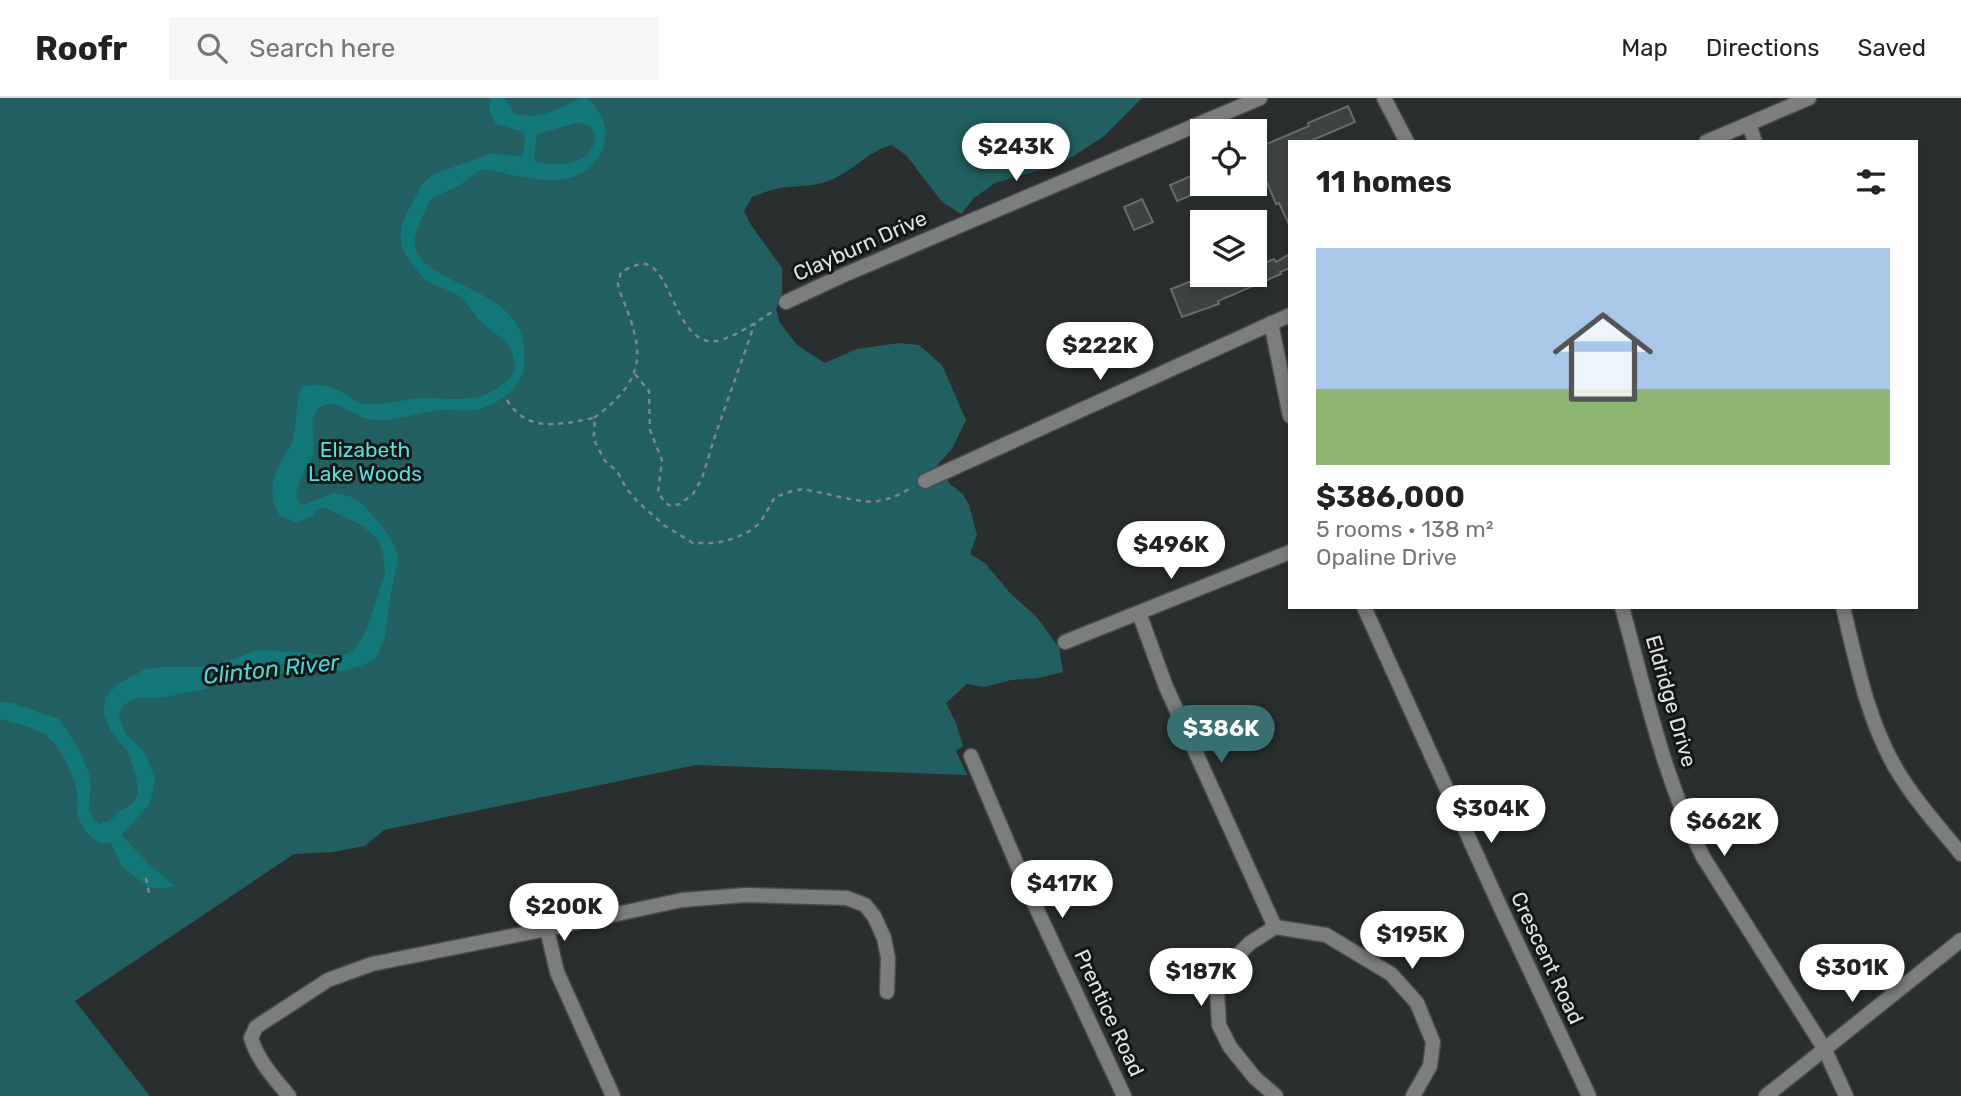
<!DOCTYPE html>
<meta charset="utf-8">
<style>
:root{--surface:#fff;--page:#f6f6f6;--text:#222;--muted:#767676;--line:#e0e0e0;--accent:#386f70}
body{margin:0;font-family:Rubik,sans-serif;background:var(--page);color:var(--text);height:100vh;display:flex;flex-direction:column;font-size:26px;white-space:nowrap}
*{box-sizing:border-box;margin:0}
p{font-size:23px;color:var(--muted)}
.icon{flex:none;width:38px;height:38px;fill:none;stroke:currentColor;stroke-width:2;stroke-linecap:round;stroke-linejoin:round}
.map{position:relative;flex:1;overflow:hidden}
.sheet{position:absolute;left:1288px;top:42px;width:630px;height:469px;display:flex;flex-direction:column;background:var(--surface);border-radius:0px;box-shadow:0 4px 10px #0003}
.sheet>*{flex:none}
.fabs{position:absolute;left:1190px;top:21px;display:grid;gap:14px}
.fabs a{display:grid;place-items:center;width:77px;height:77px;border-radius:0px;background:var(--surface);box-shadow:0 4px 10px #0003;font-size:35px}
.price{position:absolute;translate:-50% -60px;padding:0 16px;border-radius:24px;background:#fff;color:#222;font-size:23px;line-height:46px;filter:drop-shadow(0 2px 4px #0008)}
.price::after{content:'';position:absolute;left:50%;top:42px;width:21px;height:16px;margin-left:-10px;background:inherit;clip-path:polygon(0 0,100% 0,50% 100%)}
.price.on{background:var(--accent);color:#fff}
ul{padding:0;list-style:none}
li{display:grid;align-content:center;gap:14px;height:371px;padding:0 28px}
li span{display:grid;place-items:center;height:217px;border-radius:0px;color:#555}
li>.icon{margin-inline-start:auto}
span .icon{width:126px;height:126px;fill:#fffc;stroke-width:1}
li b{font-size:30px}
h2{display:flex;justify-content:space-between;align-items:center;height:84px;padding:0 28px;font-size:30px}
header{display:flex;align-items:center;gap:42px;box-sizing:border-box;height:98px;padding:0 35px;background:var(--surface);border-bottom:2px solid var(--line)}
header strong{font-size:33px}
nav{display:flex;gap:38px;margin-inline-start:auto;font-size:24px}
.search{width:490px;height:63px;background:var(--page);display:flex;align-items:center;gap:18px;box-sizing:border-box;padding:0 24px;border-radius:0px;color:var(--muted);font-size:26px}
.map>svg:first-child{display:block}
.green{fill:#225f60}
.water{fill:#117779;fill-rule:evenodd}
.building{fill:#3e4242;stroke:#666b6b;stroke-width:2}
.lines{fill:none;stroke-linecap:round;stroke-linejoin:round}
.street-casing{stroke:#474b4b;stroke-width:17}
.path{stroke:#818585;stroke-width:2.5;stroke-dasharray:5 5;stroke-linecap:butt}
.street{stroke:#7c7e7e;stroke-width:14}
.labels{text-anchor:middle;stroke-width:6;stroke-linejoin:round;paint-order:stroke}
.street-label{font-size:21px;fill:#e1e4e4;stroke:#141616}
.park-label{font-size:21px;fill:#5bdee1;stroke:#141616}
.water-label{font-size:23px;font-style:italic;fill:#50d6d9;stroke:#141616}
</style>
<header>
<strong>Roofr</strong>
<div class="search"><svg class="icon" aria-label="search" viewBox="0 0 24 24"><circle cx="10" cy="10" r="6"/><path d="M15 15l6 6"/></svg>Search here</div>
<nav><a>Map</a><a>Directions</a><a>Saved</a></nav>
</header>
<div class="map">
<svg width="1961" height="998" viewBox="0 0 1961 998">
<rect width="100%" height="100%" fill="#2a2e2e"/>
<path class="green" d="M0 0H1142L1103 39 1061 66 995 85 974 100 961 116 942 104 906 57 891 47C867 54 851 75 828 83 815 88 803 88 789 89 776 90 764 94 752 99L744 113 751 127 782 170V200L776 211 780 225 797 247 825 265 857 251 899 245 919 247 942 267 966 322 952 351 938 366 950 386 963 396 969 407 977 437 970 456 985 465 1011 496 1037 519 1059 550 1063 574 1038 580 1011 582 984 589 967 586 946 605 956 625 963 648 956 653 967 677 696 667 384 732 365 748 333 754 294 756 75 903 150 998H0Z"/>
<path class="water" d="M491 0H505L514 15C539 23 558 11 580 0H586C621 25 605 74 565 81 538 85 510 76 484 71 474 75 467 83 458 88 449 93 437 96 430 103 427 107 425 113 423 118 419 127 413 138 415 148 424 189 525 190 524 253 524 260 525 267 523 274 516 293 499 305 480 311 466 315 452 310 438 312 413 315 390 327 365 320 350 316 331 296 317 312 305 326 321 344 310 363 304 374 291 394 299 405L303 407 334 395 350 398 365 408 390 439 398 457V463L391 494 385 539 376 560 369 565 343 573 271 576 234 581 202 592 159 600H137L125 606 120 613 119 616 123 630 127 637 143 652 153 674 155 683 150 706 121 737 153 770 175 788 161 791 147 789 121 767 111 745C93 748 78 728 77 710 77 705 78 699 77 694 74 678 62 653 50 641 38 629 16 626 0 621V604L12 605 59 621 80 653 89 676 91 685 89 711 94 722 100 726 111 722 119 713 132 706 138 695 136 678 128 654 110 632 103 613 106 599 118 586 145 571 161 569H197L218 566 259 552 309 555 339 559 352 553 357 548 367 531 385 475 383 454 377 440 361 427 325 410 317 411 312 418 297 425 280 418C268 400 271 380 282 362 286 354 292 347 294 337 296 325 297 299 302 289 318 283 332 288 347 297 351 300 355 304 361 305 380 309 399 302 419 300 449 299 480 308 504 285 508 281 513 278 514 273 516 269 515 266 514 262 511 241 494 237 481 224 472 215 467 203 456 196 447 190 435 189 427 183 422 179 417 172 413 167 396 146 398 132 410 109 417 97 422 83 434 76L492 55 522 59 525 44 524 34 496 26 489 12ZM577 25C599 25 600 47 584 59 571 68 551 67 536 64L534 60 537 36Z"/>
<g class="building">
<polygon points="1348,8 1355,24 1308,44 1290,44 1290,129 1279,105 1276,106 1263,75 1255,78 1255,51 1309,28 1308,25"/>
<polygon points="1198,75 1205,92 1177,103 1170,87"/>
<polygon points="1142,101 1153,124 1134,132 1124,109"/>
<polygon points="1290,156 1290,170 1280,174 1281,176 1218,203 1219,206 1182,219 1171,191 1207,177 1211,187 1236,177 1255,177 1255,169 1274,161 1276,164"/>
</g>
<g class="lines">
<g class="street-casing">
<g id="street">
<polyline points="1384,0 1407,44"/>
<polyline points="1749,26 1755,44"/>
<polyline points="1706,44 1809,0"/>
<polyline points="786,204 846,176 1260,0"/>
<polyline points="1271,225 1290,318"/>
<polyline points="925,383 1290,217"/>
<polyline points="1364,509 1498,804 1589,998"/>
<path d="M1622 509C1645 593 1664 681 1703 759L1824 950 1846 998"/>
<path d="M1843 509C1856 563 1867 620 1895 669 1913 700 1938 728 1961 756"/>
<polyline points="1139,515 1166,589 1275,829"/>
<polyline points="1065,544 1290,454"/>
<polyline points="971,658 1026,788 1124,998"/>
<polyline points="547,831 557,874 613,998"/>
<path d="M289 998C274 980 258 963 251 940L256 929 328 882 372 866 547 831 682 802 746 797 847 800 865 807 874 818 884 840 888 860 887 894"/>
<polyline points="1276,998 1255,980 1230,949 1219,927 1217,892 1226,869 1250,845 1275,829 1326,837 1391,876 1417,905 1433,944 1430,968 1413,998"/>
<polyline points="1766,998 1961,842"/>
</g>
</g>
<g class="path">
<polyline points="635,276 649,293 650,332 662,362 658,394 665,405 671,408 680,406 693,396 702,380 716,335 755,225"/>
<path d="M507 302C528 336 561 326 594 320L595 332 593 340 605 363 617 373 626 390 637 403 665 428 693 445H716L735 440 748 434 760 425 775 399 792 393 803 391 854 402 873 404 892 400 913 389"/>
<path d="M594 320C650 278 644 252 619 192L618 185 621 174C627 171 634 167 641 166 669 162 674 237 708 243 727 246 759 222 775 212"/>
<polyline points="146,780 149,795"/>
</g>
<use href="#street" class="street"/>
</g>
<g class="labels">
<g class="street-label">
<text transform="translate(860 148) rotate(-24)" y="7">Clayburn Drive</text>
<text transform="translate(1671 603) rotate(74)" y="7">Eldridge Drive</text>
<text transform="translate(1547 860) rotate(65)" y="7">Crescent Road</text>
<text transform="translate(1109 915) rotate(65)" y="7">Prentice Road</text>
</g>
<g class="park-label">
<text x="365" y="359">Elizabeth<tspan x="365" dy="24">Lake Woods</tspan></text>
</g>
<g class="water-label">
<text transform="translate(271 571) rotate(-6)" y="8">Clinton River</text>
</g>
</g>
</svg>
<div class="fabs">
<a><svg class="icon" aria-label="locate" viewBox="0 0 24 24"><circle cx="12" cy="12" r="6"/><path d="M12 2v4M12 18v4M2 12h4M18 12h4"/></svg></a>
<a><svg class="icon" aria-label="layers" viewBox="0 0 24 24"><path d="M12 4l9 5-9 5-9-5zM3 14l9 5 9-5"/></svg></a>
</div>
<b class="price" style="left:1016px;top:85px">$243K</b>
<b class="price" style="left:1100px;top:284px">$222K</b>
<b class="price" style="left:1171px;top:483px">$496K</b>
<b class="price on" style="left:1221px;top:667px">$386K</b>
<b class="price" style="left:1491px;top:747px">$304K</b>
<b class="price" style="left:1724px;top:760px">$662K</b>
<b class="price" style="left:1062px;top:822px">$417K</b>
<b class="price" style="left:564px;top:845px">$200K</b>
<b class="price" style="left:1412px;top:873px">$195K</b>
<b class="price" style="left:1852px;top:906px">$301K</b>
<b class="price" style="left:1201px;top:910px">$187K</b>
<section class="sheet">
<h2>11 homes<svg class="icon" aria-label="filters" viewBox="0 0 24 24"><path d="M4 7h16M4 17h16"/><circle cx="9" cy="7" r="2"/><circle cx="15" cy="17" r="2"/></svg></h2>
<ul>
<li><span style="background:linear-gradient(#a9c7e8 65%,#8fb573 0)"><svg class="icon" aria-label="home" viewBox="0 0 24 24"><path d="M3 11l9-7 9 7M6 9v11h12V9"/></svg></span><div><b>$386,000</b><p>5 rooms · 138 m²</p><p>Opaline Drive</p></div></li>
</ul>
</section>
</div>
